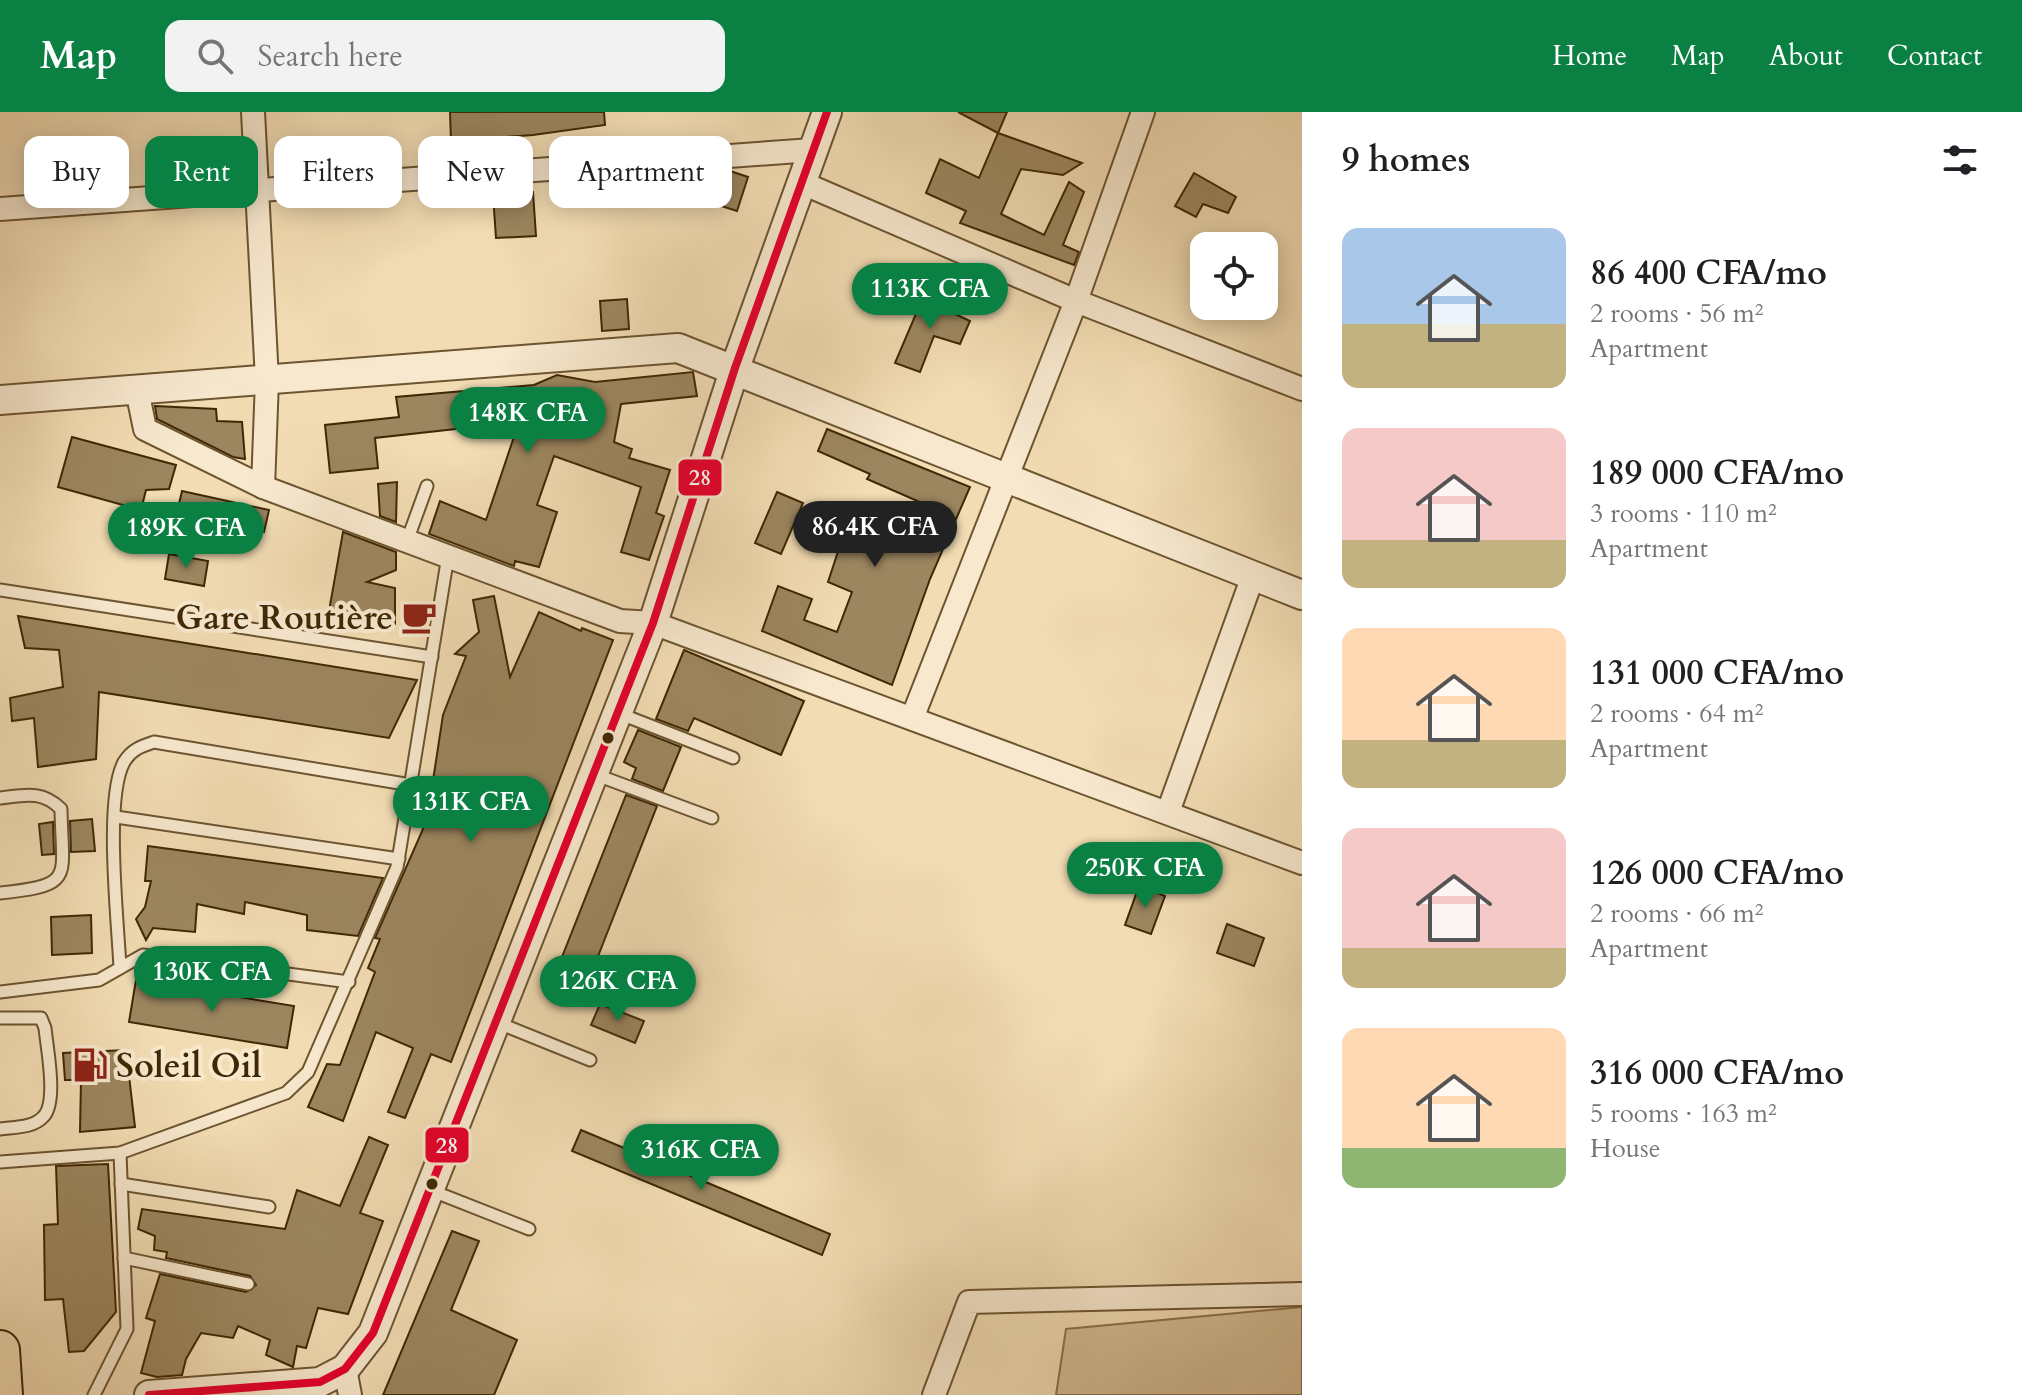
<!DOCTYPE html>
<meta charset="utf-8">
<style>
:root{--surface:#fff;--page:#f2f2f2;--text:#202124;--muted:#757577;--accent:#0b8043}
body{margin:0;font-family:Cardo,serif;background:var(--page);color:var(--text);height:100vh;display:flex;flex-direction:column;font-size:30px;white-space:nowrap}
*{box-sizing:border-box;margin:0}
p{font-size:26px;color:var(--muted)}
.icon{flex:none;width:44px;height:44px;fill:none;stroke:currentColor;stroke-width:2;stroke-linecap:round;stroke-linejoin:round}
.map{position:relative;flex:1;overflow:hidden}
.drawer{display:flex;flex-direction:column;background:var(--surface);width:720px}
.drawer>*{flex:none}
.banner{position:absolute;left:24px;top:24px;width:760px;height:72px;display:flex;gap:16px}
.buttons{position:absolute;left:1190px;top:120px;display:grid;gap:16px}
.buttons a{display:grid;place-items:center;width:88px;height:88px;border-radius:16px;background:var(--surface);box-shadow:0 4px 20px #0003;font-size:40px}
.price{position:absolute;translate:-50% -68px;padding:0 18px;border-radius:28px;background:var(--accent);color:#fff;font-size:26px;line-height:52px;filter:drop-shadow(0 2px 4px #0008)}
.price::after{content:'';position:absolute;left:50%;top:48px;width:24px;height:18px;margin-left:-12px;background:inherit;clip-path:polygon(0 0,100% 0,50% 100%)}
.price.current{background:#222;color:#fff}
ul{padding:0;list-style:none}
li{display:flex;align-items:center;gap:24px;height:200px;padding:0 40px}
li span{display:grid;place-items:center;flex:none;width:224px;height:160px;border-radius:16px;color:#555}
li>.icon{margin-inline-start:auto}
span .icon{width:96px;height:96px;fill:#fffc;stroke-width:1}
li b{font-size:34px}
h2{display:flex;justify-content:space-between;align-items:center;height:96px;padding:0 40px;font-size:34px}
.tag{padding:0 28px;border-radius:16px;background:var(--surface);box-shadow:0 4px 20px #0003;font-size:28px;line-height:72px}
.tag.current{background:var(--accent);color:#fff}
header{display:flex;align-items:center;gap:48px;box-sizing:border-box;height:112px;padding:0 40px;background:var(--accent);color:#fff}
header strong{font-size:38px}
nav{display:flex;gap:44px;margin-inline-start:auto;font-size:28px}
.search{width:560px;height:72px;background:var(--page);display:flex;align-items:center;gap:20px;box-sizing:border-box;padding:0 28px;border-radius:16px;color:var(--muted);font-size:30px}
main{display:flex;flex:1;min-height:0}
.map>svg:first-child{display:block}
.green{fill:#d4bd95;stroke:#8a724c;stroke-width:2}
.building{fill:#9c865f;stroke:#3f2804;stroke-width:2}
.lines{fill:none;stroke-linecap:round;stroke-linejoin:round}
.service-casing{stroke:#6c5530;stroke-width:15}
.minor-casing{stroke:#6c5530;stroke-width:26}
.tertiary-casing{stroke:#6c5530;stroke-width:32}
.trunk-casing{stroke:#3f2804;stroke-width:42}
.service{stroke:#f7e8ce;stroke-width:11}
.minor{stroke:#f7e8ce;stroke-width:22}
.tertiary{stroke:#f7e8ce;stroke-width:28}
.trunk{stroke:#f2dcb3;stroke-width:38}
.bus-1-casing{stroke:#f7e8ce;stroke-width:14}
.bus-1{stroke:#e4002b;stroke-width:8}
.bus-dot{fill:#3f2804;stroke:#f7e8ce;stroke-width:3}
.labels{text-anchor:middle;stroke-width:8;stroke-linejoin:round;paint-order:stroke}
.poi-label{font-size:34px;font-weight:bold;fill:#3f2804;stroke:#f7e8ce;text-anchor:end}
.line-badge{stroke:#f7e8ce;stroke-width:3}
.badge-label{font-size:22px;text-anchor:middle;font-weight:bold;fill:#fff}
</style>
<header>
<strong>Map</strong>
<div class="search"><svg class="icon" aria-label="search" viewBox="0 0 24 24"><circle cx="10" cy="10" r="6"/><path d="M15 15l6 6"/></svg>Search here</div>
<nav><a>Home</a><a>Map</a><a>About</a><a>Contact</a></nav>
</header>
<main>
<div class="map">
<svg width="1302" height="1283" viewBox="0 0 1302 1283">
<rect width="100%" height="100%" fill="#f2dcb3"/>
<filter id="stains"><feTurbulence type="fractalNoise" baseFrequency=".0025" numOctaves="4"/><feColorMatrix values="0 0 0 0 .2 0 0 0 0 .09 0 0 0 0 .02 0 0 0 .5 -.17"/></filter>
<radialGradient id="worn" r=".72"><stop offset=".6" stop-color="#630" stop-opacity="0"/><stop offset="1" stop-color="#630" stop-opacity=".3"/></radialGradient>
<polygon class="green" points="1302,1195 1302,1283 1056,1283 1066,1217"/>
<g class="building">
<polygon points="450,0 604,0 605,13 533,23 451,29"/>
<polygon points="958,0 1007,0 998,21"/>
<polygon points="998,21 1082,51 1063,63 1021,57 1001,102 1044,123 1069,70 1084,80 1063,133 1079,140 1074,153 960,111 966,99 926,81 940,47 979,66"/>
<polygon points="727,58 748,65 737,99 712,91 714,84 636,86 636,65 720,62"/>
<polygon points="1194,61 1236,85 1228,101 1203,92 1196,105 1175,94"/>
<polygon points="533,80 536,124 496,126 493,82"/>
<polygon points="924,183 956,194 953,201 970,209 960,232 934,224 920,260 895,251"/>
<polygon points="627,187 629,217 602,219 600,189"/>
<polygon points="693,260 697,284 621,292 614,330 632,337 629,346 670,358 656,401 664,404 649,448 621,440 641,375 554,344 537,393 557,400 539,455 515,449 514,454 429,422 440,389 486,408 519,310 375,326 378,356 330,361 325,313 399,305 396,285 534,273 557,263 595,270"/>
<polygon points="155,294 216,297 217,309 242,310 245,347 233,345 157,307"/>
<polygon points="827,317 970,375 930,467 892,573 762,519 778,474 812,487 804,508 837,520 852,480 828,470 849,406 915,432 929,394 867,367 870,362 818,339"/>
<polygon points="72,325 176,353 169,377 146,378 141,398 58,375"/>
<polygon points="397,370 396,410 380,404 378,372"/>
<polygon points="182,379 269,398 264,420 177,400"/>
<polygon points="777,380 803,391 781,442 755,431"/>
<polygon points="343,420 396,440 396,458 367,470 395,476 395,512 329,499"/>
<polygon points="169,442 208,449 204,474 165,467"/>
<polygon points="494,484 510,565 539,500 581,519 582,516 613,528 451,950 431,942 405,1006 388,1000 413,936 376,920 343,1009 308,995 327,952 340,953 375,860 368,856 380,827 375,826 427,708 443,603 466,544 455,542 479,520 473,488"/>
<polygon points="18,504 417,568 389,626 99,580 96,647 38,655 34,606 12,609 10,586 63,575 59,538 25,536"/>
<polygon points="684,538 804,589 781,643 694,606 688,619 656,607"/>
<polygon points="638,618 681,635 663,679 632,667 636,656 624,650"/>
<polygon points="626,683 657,694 580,890 549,878"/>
<polygon points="92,707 95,739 71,740 70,709"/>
<polygon points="53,710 54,742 42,743 39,712"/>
<polygon points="148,734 383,766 358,824 307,818 307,803 245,790 244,802 197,792 195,820 153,816 146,828 136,807 145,795 151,769 145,769"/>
<polygon points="1139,774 1165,784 1151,822 1125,813"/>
<polygon points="91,803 92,841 52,843 51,805"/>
<polygon points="1227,812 1264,826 1254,854 1217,841"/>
<polygon points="136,868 294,894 287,936 129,910"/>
<polygon points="600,892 644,909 635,931 591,913"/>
<polygon points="126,938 135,1015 80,1020 81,968 65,968 63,941"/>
<polygon points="581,1018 830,1122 822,1143 572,1039"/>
<polygon points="369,1025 388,1033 360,1101 383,1109 348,1202 318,1196 306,1236 297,1234 293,1255 266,1243 270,1228 238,1214 233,1226 201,1221 186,1247 182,1263 157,1265 141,1261 155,1209 146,1206 160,1162 246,1180 256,1173 250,1164 166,1146 167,1140 154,1138 155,1124 138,1117 142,1097 285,1117 297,1078 340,1094"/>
<polygon points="108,1052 116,1200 84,1239 69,1240 63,1187 45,1188 44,1113 58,1112 56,1054"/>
<polygon points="452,1119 479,1129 451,1198 517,1228 494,1283 383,1283"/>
</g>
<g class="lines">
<g class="service-casing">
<g id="service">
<polyline points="407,429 427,374"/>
<polyline points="0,478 432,545"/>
<polyline points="618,601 733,646"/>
<polyline points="594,662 712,706"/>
<path d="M0 686C25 683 42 678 61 697 62 767 76 773 0 781"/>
<polyline points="116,705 399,747"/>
<path d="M120 856C118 811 104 686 124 650 132 637 142 634 154 630L411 673"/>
<polyline points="0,880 99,868 143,843 349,870"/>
<path d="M0 906H41L45 916C47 937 58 991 43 1005 33 1016 14 1015 0 1017"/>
<polyline points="496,910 590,948"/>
<polyline points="0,1050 120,1041 286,981 308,960 397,755 448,444"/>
<polyline points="121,1072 269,1095"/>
<polyline points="430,1078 529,1117"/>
<polyline points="124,1146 248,1172"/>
<polyline points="94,1283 127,1217 120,1041"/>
</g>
</g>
<g class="minor-casing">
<g id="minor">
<polyline points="253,0 267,268 263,375"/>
<polyline points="800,70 1076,189 1302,277"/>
<polyline points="0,97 812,38"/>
<polyline points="137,278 145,317 263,375 620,509 653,511 1302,751"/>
<polyline points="913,604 1076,189 1143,0"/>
<polyline points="1168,700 1253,464"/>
<polyline points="345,1257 350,1283"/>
<polyline points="934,1283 969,1190 1302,1182"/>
</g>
</g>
<g class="tertiary-casing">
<g id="tertiary">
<polyline points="0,288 678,236 1302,483"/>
<polyline points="149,1283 320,1270 345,1257 373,1221 653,511 735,256 827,0"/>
</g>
</g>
<g class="trunk-casing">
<polyline id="trunk" points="0,1238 3,1283"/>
</g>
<use href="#service" class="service"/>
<use href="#minor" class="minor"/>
<use href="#tertiary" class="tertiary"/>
<use href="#trunk" class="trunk"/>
<g class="bus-1-casing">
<polyline id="bus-1" points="149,1283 320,1270 345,1257 373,1221 653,511 735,256 827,0"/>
</g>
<use href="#bus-1" class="bus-1"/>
</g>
<defs>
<g id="cafe-bare" transform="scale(2.76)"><path d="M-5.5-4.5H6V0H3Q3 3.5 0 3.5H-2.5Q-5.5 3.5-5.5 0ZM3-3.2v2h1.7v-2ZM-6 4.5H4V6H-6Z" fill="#8f2418" stroke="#f7e8ce" stroke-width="2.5" paint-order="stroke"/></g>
<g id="fuel-bare" transform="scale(2.76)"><path d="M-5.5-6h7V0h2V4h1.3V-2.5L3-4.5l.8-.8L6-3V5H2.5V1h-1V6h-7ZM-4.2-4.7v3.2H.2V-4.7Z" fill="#8f2418" stroke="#f7e8ce" stroke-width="2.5" paint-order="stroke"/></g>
</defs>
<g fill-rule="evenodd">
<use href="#cafe-bare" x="419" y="505"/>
<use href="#fuel-bare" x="90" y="953"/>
</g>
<g class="bus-dot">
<circle cx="608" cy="626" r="7"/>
<circle cx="432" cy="1072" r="7"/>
</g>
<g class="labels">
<g class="poi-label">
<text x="393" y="517">Gare Routière</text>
<text x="116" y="965" text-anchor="start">Soleil Oil</text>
</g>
</g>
<g class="line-badge">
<rect x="677" y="346" width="46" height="39" rx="8" fill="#e4002b"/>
<rect x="424" y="1014" width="46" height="38" rx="8" fill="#e4002b"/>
</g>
<g class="badge-label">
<text x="700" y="373">28</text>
<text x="447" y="1041">28</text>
</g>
<rect width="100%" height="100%" filter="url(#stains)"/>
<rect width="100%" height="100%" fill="url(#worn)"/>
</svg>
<div class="buttons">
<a><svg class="icon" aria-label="locate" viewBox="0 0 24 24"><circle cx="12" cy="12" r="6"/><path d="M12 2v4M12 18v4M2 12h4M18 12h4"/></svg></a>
</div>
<b class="price" style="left:930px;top:219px">113K CFA</b>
<b class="price" style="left:528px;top:343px">148K CFA</b>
<b class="price current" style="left:875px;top:457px">86.4K CFA</b>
<b class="price" style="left:186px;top:458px">189K CFA</b>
<b class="price" style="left:471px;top:732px">131K CFA</b>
<b class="price" style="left:1145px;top:798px">250K CFA</b>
<b class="price" style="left:212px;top:902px">130K CFA</b>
<b class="price" style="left:618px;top:911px">126K CFA</b>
<b class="price" style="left:701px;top:1080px">316K CFA</b>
<div class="banner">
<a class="tag">Buy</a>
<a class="tag current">Rent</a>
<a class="tag">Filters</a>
<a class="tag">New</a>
<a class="tag">Apartment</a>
</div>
</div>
<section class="drawer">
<h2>9 homes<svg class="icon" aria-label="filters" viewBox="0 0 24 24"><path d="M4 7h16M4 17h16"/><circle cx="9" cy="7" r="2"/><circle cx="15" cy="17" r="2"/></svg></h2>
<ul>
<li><span style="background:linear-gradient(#a9c7e8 60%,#c2b280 0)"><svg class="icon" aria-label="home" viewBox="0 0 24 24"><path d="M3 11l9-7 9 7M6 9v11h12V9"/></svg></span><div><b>86 400 CFA/mo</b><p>2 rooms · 56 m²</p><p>Apartment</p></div></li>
<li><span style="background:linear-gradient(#f6c9c9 70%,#c2b280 0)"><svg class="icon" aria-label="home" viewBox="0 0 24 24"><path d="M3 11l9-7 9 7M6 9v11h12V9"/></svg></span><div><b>189 000 CFA/mo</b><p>3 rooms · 110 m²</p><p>Apartment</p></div></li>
<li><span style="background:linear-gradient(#ffd9b3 70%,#c2b280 0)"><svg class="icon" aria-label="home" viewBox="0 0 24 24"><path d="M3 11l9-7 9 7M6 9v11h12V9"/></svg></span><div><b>131 000 CFA/mo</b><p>2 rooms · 64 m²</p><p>Apartment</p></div></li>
<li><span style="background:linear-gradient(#f6c9c9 75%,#c2b280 0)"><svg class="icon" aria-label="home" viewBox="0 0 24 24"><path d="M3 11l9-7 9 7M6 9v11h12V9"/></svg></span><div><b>126 000 CFA/mo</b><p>2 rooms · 66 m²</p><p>Apartment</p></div></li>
<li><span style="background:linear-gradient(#ffd9b3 75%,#8fb573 0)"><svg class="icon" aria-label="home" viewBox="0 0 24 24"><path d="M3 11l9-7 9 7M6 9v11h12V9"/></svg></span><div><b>316 000 CFA/mo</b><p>5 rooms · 163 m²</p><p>House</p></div></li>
</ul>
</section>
</main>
